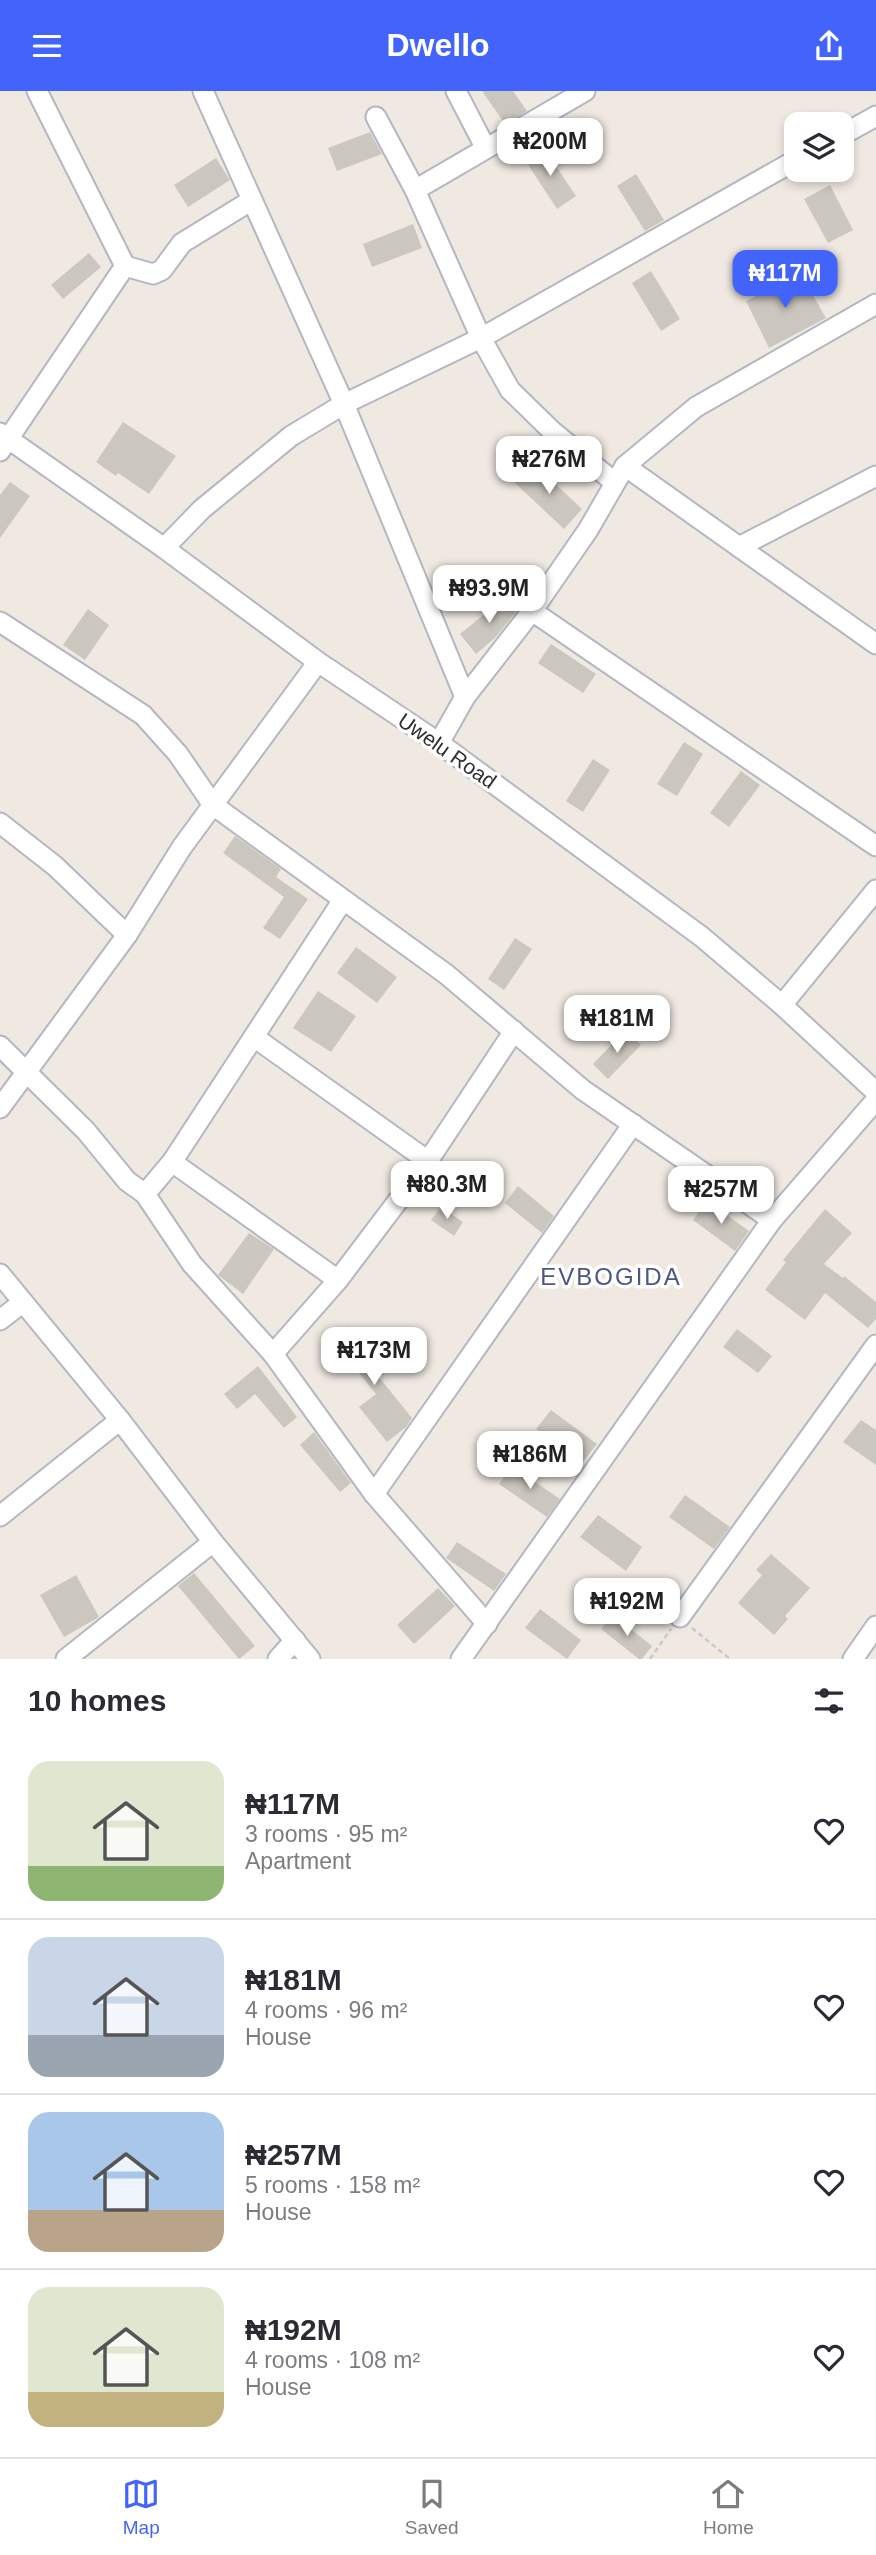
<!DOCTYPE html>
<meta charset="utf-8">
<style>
:root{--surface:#fff;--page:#f7f7f7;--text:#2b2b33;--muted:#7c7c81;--line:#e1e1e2;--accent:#4264fb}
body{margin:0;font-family:Helvetica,sans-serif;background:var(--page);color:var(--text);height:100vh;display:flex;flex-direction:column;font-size:26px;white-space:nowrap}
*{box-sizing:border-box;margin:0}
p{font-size:23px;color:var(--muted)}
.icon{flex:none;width:38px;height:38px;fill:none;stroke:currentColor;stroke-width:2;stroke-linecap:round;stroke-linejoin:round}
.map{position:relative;height:1568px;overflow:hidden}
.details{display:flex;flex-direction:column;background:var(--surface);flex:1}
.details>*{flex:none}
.controls{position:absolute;left:784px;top:21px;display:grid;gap:14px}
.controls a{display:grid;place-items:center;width:70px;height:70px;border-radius:14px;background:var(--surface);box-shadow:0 4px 10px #0003;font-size:35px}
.price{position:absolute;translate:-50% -60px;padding:0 16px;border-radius:14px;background:#fff;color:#222;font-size:23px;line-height:46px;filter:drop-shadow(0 2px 4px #0008)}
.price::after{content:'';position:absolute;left:50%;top:42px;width:21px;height:16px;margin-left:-10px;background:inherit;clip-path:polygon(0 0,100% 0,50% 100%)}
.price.active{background:var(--accent);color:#fff}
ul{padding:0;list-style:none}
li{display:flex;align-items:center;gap:21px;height:175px;padding:0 28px}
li+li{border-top:2px solid var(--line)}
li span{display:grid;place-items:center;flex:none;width:196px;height:140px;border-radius:21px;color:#555}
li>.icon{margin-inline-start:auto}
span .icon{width:84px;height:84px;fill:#fffc;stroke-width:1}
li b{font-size:30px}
h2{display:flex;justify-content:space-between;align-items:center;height:84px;padding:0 28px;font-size:30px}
header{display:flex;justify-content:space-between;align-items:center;height:91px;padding:0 28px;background:var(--accent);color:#fff;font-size:32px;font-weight:800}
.menu{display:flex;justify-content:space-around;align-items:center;height:98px;border-top:2px solid var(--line);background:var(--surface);font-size:19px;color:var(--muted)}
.menu a{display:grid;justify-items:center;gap:4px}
.menu .active{color:var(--accent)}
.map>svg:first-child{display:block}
.building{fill:#cbc7bf}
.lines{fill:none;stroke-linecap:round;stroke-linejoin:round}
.minor-casing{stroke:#b4b7c1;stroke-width:23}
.path{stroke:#c9c9c9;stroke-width:2.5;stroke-dasharray:5 3.5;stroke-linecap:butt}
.minor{stroke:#fff;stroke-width:19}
.labels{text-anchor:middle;stroke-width:7;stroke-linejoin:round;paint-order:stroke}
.street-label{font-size:21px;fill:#2e2e2e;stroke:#fff}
.quarter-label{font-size:24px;letter-spacing:2px;fill:#4d5680;stroke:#fff}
</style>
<header><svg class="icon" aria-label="menu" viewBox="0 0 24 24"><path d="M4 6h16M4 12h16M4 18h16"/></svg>Dwello<svg class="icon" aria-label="share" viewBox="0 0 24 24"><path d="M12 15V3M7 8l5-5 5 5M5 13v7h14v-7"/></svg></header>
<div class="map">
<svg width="876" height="1568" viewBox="0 0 876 1568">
<rect width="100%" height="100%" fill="#efe9e1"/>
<g class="building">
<polygon points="482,0 513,0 527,20 505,33"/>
<polygon points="370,41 382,63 337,80 328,57"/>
<polygon points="543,56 576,105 557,118 525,69"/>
<polygon points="216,67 230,89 188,116 174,94"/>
<polygon points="636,83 664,129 645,140 617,95"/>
<polygon points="830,94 853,139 828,152 804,108"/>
<polygon points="413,133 422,157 372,176 363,153"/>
<polygon points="89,162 101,176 63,208 51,194"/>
<polygon points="651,180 680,228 661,240 632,192"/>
<polygon points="800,182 826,227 769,257 746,210"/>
<polygon points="123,331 176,365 149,403 118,382 116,385 96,371"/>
<polygon points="534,373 582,418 564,438 515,392"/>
<polygon points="10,391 30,405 0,447 0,404"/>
<polygon points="507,505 518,518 496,546 476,563 460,543"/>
<polygon points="88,518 109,534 85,569 63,554"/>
<polygon points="551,553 596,583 583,602 538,572"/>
<polygon points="684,651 703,663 677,705 657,693"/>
<polygon points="593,668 610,679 583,721 566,710"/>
<polygon points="741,680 760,694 729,736 710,722"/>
<polygon points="235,745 281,778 276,786 308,808 280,848 263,837 284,806 223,762"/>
<polygon points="515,847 532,858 504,899 488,888"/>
<polygon points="356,856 397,886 377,912 337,882"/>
<polygon points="318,900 356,925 331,961 293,937"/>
<polygon points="626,939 641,954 608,988 593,973"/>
<polygon points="518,1095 554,1125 542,1142 505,1112"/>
<polygon points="707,1110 749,1140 735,1160 693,1129"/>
<polygon points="441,1116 463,1131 454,1145 431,1129"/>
<polygon points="825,1118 852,1142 824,1173 843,1187 844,1185 876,1211 876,1228 868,1237 825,1202 805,1229 765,1199 786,1171 783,1169"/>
<polygon points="249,1142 274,1158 243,1203 218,1184"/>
<polygon points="349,1235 381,1274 374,1280 412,1327 406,1336 387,1351 359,1316 376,1303 332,1249"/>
<polygon points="737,1238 772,1265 758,1282 723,1256"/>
<polygon points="258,1275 297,1326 284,1337 255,1303 237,1318 224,1303"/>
<polygon points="551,1319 597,1353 582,1372 536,1338"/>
<polygon points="861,1329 876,1339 876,1374 843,1351"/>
<polygon points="314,1341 351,1392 340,1401 300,1354"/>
<polygon points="512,1375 560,1408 547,1426 499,1393"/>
<polygon points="685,1404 730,1436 714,1458 669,1426"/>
<polygon points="598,1424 642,1456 626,1480 580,1446"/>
<polygon points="457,1451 506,1483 494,1500 446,1467"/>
<polygon points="771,1463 810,1497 785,1525 788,1528 774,1544 738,1512 762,1484 756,1479"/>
<polygon points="194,1482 255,1555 239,1568 178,1495"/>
<polygon points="76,1484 99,1526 64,1546 40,1504"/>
<polygon points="438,1497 455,1515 414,1553 397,1534"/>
<polygon points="540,1518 581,1549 567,1568 525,1537"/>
<polygon points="613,1524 652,1555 642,1568 639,1568 601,1538"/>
</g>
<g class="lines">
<g class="minor-casing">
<g id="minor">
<polyline points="203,0 344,313 465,606"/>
<polyline points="456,0 485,56"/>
<polyline points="376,26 415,99 481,247 510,299 552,340 614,391"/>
<polyline points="842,44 876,25"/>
<polyline points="415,99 585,0"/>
<polyline points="125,175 153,183 162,179 182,152 252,109"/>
<polyline points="0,342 164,457 318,571 439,652 702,846 782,914 876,1001"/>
<polyline points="0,360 125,175 37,0"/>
<polyline points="625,375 876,553"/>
<polyline points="739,456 876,385"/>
<polyline points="164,457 202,418 291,345 344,313 481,247 796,69"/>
<polyline points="532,520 876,755"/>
<polyline points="0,531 143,624 178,663 213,714 446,883 583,999 772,1129"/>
<polyline points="439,652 465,606 532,520 588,439 625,375 696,316 876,213"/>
<polyline points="0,732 55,775 127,844"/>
<polyline points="782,914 876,799"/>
<polyline points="254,946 428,1070"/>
<polyline points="0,955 86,1040 127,1090 145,1103 192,1173 273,1263 374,1403 487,1533"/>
<polyline points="0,1017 127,844 182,756 318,571"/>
<polyline points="172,1071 338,1189"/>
<polyline points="145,1103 172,1071 343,809"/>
<polyline points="0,1183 120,1329 213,1451 310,1568"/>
<polyline points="0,1229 22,1212"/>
<polyline points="273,1263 338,1189 428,1070 514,940"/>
<polyline points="374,1403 633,1033"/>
<polyline points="0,1425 120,1329"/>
<polyline points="680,1526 876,1254"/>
<polyline points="66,1568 213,1451"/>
<polyline points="278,1568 295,1549"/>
<polyline points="461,1568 772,1129 876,1009"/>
<polyline points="853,1568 876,1535"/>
</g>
</g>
<g class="path">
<polyline points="692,1537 730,1568"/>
<polyline points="650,1568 671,1538"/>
</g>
<use href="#minor" class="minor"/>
</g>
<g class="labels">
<g class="street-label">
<text transform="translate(447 660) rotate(35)" y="7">Uwelu Road</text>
</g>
<g class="quarter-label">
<text x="611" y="1194">EVBOGIDA</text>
</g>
</g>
</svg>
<div class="controls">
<a><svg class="icon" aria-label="layers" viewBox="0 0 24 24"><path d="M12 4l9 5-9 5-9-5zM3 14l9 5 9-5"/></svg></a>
</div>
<b class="price" style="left:550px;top:87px">₦200M</b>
<b class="price active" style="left:785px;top:219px">₦117M</b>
<b class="price" style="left:549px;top:405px">₦276M</b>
<b class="price" style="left:489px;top:534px">₦93.9M</b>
<b class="price" style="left:617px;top:964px">₦181M</b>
<b class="price" style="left:447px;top:1130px">₦80.3M</b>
<b class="price" style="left:721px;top:1135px">₦257M</b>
<b class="price" style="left:374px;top:1296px">₦173M</b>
<b class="price" style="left:530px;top:1400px">₦186M</b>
<b class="price" style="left:627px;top:1547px">₦192M</b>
</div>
<section class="details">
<h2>10 homes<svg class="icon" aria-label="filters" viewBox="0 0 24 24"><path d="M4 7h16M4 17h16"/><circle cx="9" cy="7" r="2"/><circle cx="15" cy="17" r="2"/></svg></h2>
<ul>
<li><span style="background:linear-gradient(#dfe7d0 75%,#8fb573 0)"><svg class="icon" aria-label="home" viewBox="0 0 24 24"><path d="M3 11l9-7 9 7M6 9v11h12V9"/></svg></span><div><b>₦117M</b><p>3 rooms · 95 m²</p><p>Apartment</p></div><svg class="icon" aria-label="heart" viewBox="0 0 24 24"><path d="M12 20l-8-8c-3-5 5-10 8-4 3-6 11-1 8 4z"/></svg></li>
<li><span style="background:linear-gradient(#c9d6e8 70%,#9aa5b1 0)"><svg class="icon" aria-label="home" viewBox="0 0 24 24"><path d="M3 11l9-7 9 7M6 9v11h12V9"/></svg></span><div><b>₦181M</b><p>4 rooms · 96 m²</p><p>House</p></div><svg class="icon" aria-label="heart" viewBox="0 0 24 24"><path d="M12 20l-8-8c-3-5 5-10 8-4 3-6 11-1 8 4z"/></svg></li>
<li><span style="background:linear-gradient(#a9c7e8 70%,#b9a48a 0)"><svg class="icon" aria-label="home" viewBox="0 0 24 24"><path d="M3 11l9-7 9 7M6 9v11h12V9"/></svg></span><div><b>₦257M</b><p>5 rooms · 158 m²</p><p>House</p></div><svg class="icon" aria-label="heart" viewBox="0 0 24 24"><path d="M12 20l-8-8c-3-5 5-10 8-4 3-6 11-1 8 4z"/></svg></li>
<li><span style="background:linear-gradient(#dfe7d0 75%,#c2b280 0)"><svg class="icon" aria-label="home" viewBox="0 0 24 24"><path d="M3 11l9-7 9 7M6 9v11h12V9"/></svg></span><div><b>₦192M</b><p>4 rooms · 108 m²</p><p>House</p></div><svg class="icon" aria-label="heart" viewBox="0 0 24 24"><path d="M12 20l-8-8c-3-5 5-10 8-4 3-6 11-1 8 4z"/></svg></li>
</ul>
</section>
<nav class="menu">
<a class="active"><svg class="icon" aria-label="map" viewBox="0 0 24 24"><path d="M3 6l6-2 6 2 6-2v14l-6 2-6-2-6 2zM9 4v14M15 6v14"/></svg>Map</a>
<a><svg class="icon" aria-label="saved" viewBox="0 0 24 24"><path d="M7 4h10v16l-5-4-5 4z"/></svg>Saved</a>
<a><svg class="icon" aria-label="home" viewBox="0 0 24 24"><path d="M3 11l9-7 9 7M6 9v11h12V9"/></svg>Home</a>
</nav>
